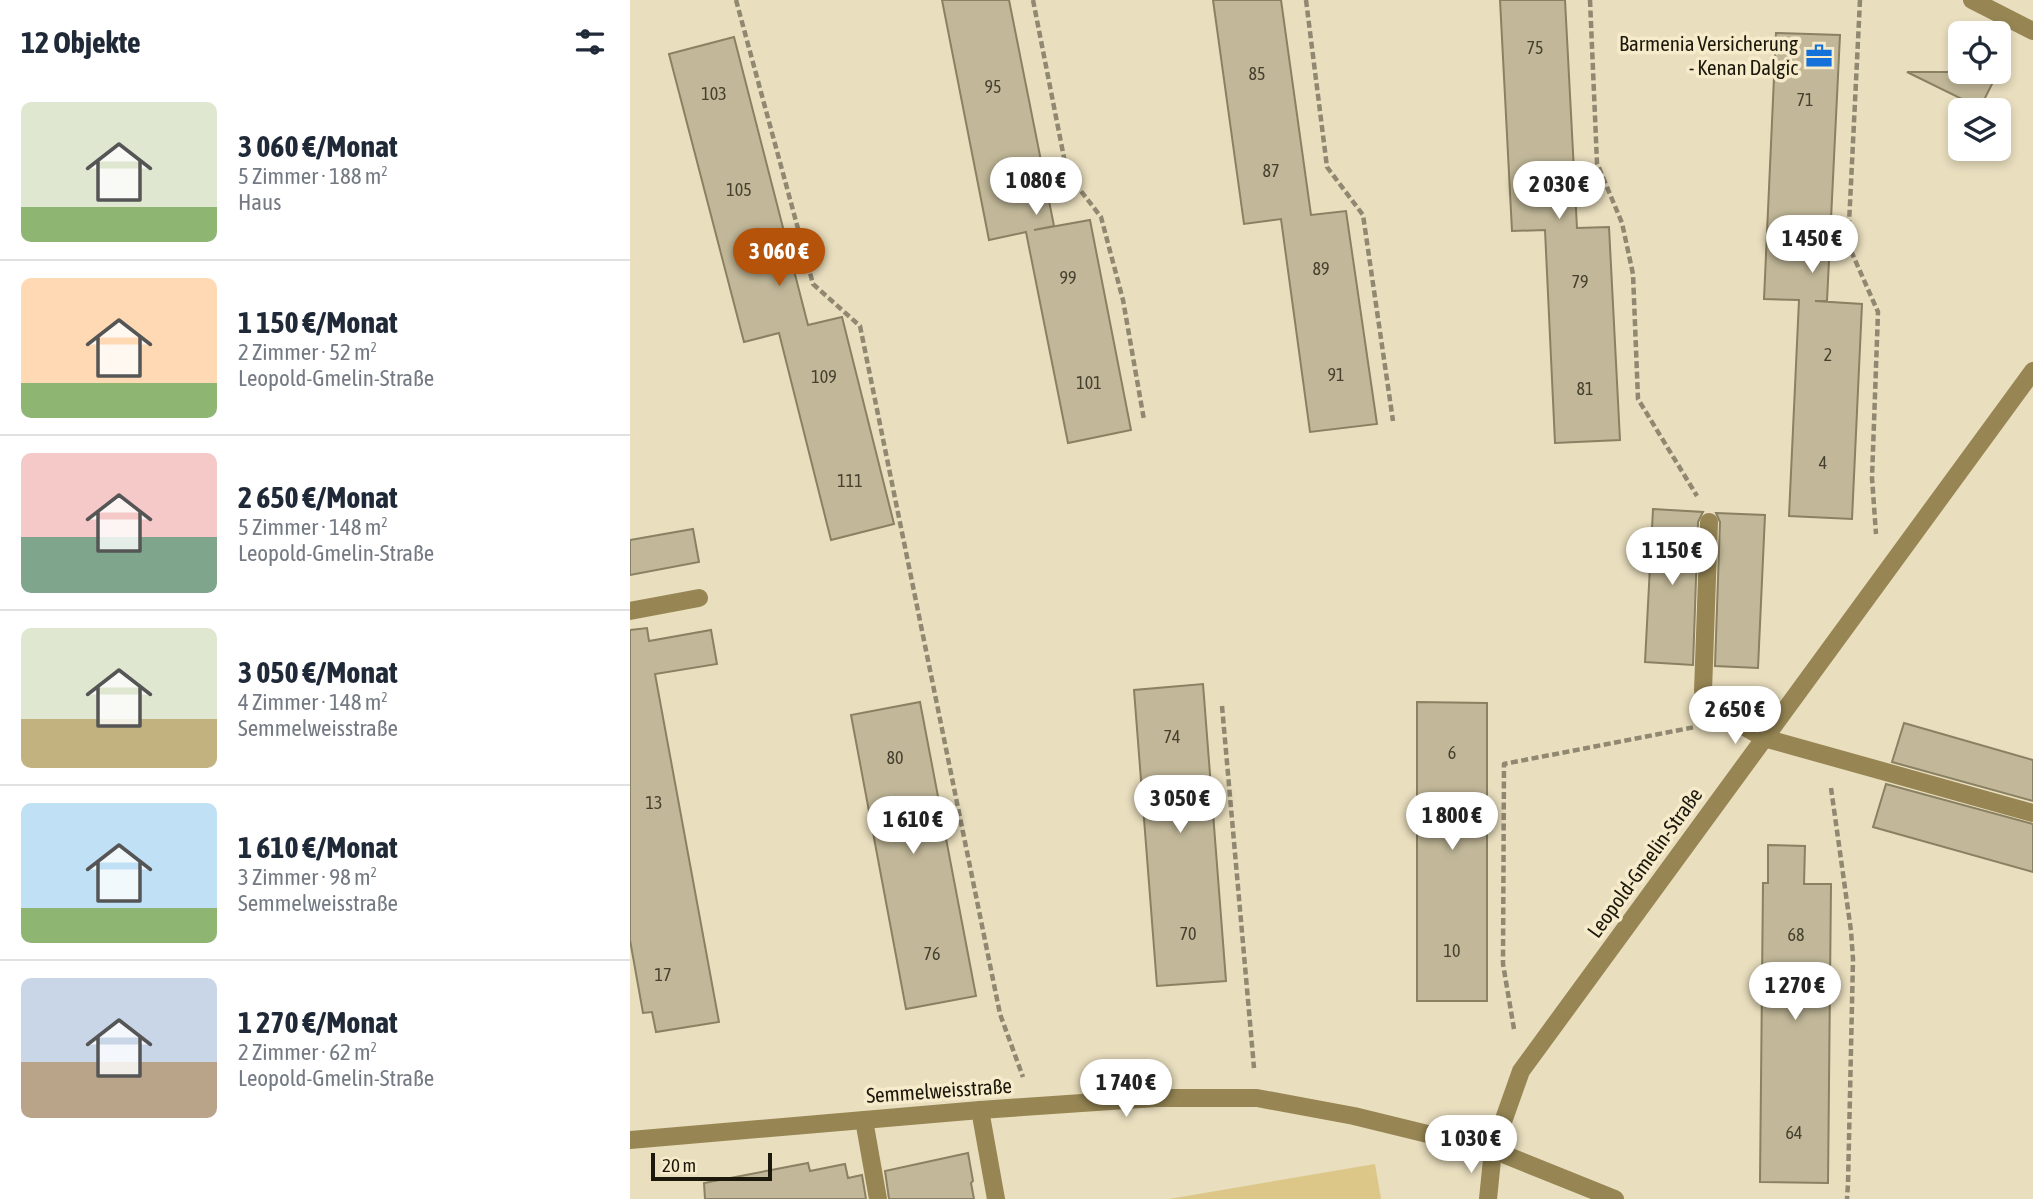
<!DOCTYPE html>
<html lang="de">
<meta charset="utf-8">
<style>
:root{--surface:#fff;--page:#f6f6f7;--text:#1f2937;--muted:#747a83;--line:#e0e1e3;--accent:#b45309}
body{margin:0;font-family:"Asap Condensed",sans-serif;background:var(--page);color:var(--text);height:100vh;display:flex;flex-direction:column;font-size:26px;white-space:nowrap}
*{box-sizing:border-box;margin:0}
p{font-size:23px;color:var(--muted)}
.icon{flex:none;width:38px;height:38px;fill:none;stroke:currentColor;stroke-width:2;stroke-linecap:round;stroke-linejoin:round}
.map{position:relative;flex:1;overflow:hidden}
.sheet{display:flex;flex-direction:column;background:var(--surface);width:630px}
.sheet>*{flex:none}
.controls{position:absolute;left:1318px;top:21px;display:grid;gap:14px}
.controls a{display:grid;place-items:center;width:63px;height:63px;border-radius:10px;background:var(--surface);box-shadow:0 4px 10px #0003;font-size:35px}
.scale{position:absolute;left:21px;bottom:18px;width:121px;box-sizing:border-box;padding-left:7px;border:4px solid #1c180c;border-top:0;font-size:19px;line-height:24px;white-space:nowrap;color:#1c180c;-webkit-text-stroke:5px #f6ebcb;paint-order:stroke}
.price{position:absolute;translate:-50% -60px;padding:0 16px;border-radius:24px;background:#fff;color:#222;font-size:23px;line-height:46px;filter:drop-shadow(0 2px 4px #0008)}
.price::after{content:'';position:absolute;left:50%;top:42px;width:21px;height:16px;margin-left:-10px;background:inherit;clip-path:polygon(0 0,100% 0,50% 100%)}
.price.on{background:var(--accent);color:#fff}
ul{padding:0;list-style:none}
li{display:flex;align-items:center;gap:21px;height:175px;padding:0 21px}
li+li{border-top:2px solid var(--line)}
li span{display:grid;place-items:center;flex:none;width:196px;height:140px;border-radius:10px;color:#555}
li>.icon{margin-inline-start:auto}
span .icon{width:84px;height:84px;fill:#fffc;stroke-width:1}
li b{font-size:30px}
h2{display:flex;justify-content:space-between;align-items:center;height:84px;padding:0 21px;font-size:30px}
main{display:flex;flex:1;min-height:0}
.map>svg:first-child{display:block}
.green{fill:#dcc789}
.building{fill:#c2b899;stroke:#8a8062;stroke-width:2}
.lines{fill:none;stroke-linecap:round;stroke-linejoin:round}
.path{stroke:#908871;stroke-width:4.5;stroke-dasharray:7 3.5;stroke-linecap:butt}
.service{stroke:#978654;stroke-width:18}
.minor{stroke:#978654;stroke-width:18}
.tertiary{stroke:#978654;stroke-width:18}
.labels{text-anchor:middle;stroke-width:7;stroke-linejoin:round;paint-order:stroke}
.number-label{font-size:18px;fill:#46402f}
.poi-label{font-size:21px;fill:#1c180c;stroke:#f6ebcb;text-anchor:end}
.street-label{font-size:21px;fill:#1c180c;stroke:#f6ebcb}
</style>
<main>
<section class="sheet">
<h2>12 Objekte<svg class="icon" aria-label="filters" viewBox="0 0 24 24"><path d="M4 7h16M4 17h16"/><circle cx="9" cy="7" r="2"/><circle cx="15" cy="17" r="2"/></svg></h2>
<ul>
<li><span style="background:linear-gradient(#dfe7d0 75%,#8fb573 0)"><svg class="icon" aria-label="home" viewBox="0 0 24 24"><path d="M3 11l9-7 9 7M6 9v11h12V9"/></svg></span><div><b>3 060 €/Monat</b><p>5 Zimmer · 188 m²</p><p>Haus</p></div></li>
<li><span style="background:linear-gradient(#ffd9b3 75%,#8fb573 0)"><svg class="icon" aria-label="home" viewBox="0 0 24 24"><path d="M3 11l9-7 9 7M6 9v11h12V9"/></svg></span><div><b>1 150 €/Monat</b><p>2 Zimmer · 52 m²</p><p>Leopold-Gmelin-Straße</p></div></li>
<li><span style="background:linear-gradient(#f6c9c9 60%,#7fa58c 0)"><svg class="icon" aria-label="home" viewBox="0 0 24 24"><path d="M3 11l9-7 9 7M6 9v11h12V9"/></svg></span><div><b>2 650 €/Monat</b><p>5 Zimmer · 148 m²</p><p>Leopold-Gmelin-Straße</p></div></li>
<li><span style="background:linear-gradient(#dfe7d0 65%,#c2b280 0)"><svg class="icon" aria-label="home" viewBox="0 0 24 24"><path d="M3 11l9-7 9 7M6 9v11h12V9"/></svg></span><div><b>3 050 €/Monat</b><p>4 Zimmer · 148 m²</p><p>Semmelweisstraße</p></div></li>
<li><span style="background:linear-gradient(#bfe0f5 75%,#8fb573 0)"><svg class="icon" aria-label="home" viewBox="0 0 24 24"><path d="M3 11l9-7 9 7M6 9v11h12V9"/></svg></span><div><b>1 610 €/Monat</b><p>3 Zimmer · 98 m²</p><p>Semmelweisstraße</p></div></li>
<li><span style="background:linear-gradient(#c9d6e8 60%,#b9a48a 0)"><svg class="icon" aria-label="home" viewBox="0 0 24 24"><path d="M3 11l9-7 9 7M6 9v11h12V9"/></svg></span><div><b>1 270 €/Monat</b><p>2 Zimmer · 62 m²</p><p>Leopold-Gmelin-Straße</p></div></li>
</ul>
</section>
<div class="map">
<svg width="1403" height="1199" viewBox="0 0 1403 1199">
<rect width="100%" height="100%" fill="#e9debe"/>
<polygon class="green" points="745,1164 751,1199 539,1199"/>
<g class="building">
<polygon points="312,0 379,0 424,226 404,230 460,220 501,430 438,443 396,232 359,240"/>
<polygon points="583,0 651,0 681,215 716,211 747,424 680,432 651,219 614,224"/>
<polygon points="870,0 935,0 947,228 979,227 990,440 925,443 915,230 882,231"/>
<polygon points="1146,33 1210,35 1197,301 1185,301 1232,304 1222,519 1159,516 1169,300 1134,299"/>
<polygon points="104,37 178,325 212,317 264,524 201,540 149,333 114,342 39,54"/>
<polygon points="1277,72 1368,72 1350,108"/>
<polygon points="1023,509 1073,512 1068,522 1063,665 1015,662"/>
<polygon points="1086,513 1135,515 1128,668 1085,666 1090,522"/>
<polygon points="63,529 69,562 0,575 0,540"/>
<polygon points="17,628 19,641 81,630 87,664 25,674 89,1022 26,1032 22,1012 13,1013 0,940 0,630"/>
<polygon points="573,684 596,981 527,986 504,690"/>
<polygon points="290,702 346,996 276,1009 221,715"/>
<polygon points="787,702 857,703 857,1001 787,1001"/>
<polygon points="1274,723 1403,760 1403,801 1262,762"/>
<polygon points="1256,784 1403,824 1403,872 1243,827"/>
<polygon points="1138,845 1175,846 1174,884 1201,884 1198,1183 1130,1182 1133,883 1138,883"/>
<polygon points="338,1153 343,1181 341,1183 344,1199 259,1199 255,1171"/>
<polygon points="178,1163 180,1171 215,1164 218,1178 232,1175 236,1199 75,1199 74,1183"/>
</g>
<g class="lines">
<g class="path">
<polyline points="106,0 183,284 230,326 370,1014 393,1077"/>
<polyline points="403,0 437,173 471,217 493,300 514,420"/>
<polyline points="676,0 697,167 733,215 763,421"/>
<polyline points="960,0 967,163 992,223 1003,274 1008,399 1067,496"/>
<polyline points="1230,0 1218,244 1248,312 1242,478 1246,534"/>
<polyline points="592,706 624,1068"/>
<polyline points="1201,788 1221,931 1223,959 1218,1184 1217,1199"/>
<polyline points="884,1029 873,964 874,764 1065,727"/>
</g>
<g class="service">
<polyline points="1079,522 1073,691 1090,713 1134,738 1403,813"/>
<polyline points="0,611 69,598"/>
<polyline points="350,1110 366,1199"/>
<polyline points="234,1120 248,1199"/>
</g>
<g class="minor">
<polyline points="0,1140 350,1110 525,1098 627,1098 724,1116 863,1150 985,1199"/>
<polyline points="858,1199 863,1150 891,1071 1403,371"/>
</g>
<polyline class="tertiary" points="1342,0 1403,31"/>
</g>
<defs>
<g id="office-bare" transform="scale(2.1)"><path d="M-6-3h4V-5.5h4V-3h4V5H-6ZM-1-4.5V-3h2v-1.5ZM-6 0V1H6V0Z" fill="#1571da" stroke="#f6ebcb" stroke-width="2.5" paint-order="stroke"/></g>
</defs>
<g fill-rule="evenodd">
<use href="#office-bare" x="1189" y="56"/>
</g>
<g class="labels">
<g class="number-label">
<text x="905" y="54">75</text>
<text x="627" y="80">85</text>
<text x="363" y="93">95</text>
<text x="84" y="100">103</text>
<text x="1175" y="106">71</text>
<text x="641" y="177">87</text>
<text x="109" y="196">105</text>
<text x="691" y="275">89</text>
<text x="438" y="284">99</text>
<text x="950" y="288">79</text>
<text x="1198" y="361">2</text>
<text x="706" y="381">91</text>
<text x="194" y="383">109</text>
<text x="459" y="389">101</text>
<text x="955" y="395">81</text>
<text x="1193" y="469">4</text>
<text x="220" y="487">111</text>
<text x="542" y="743">74</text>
<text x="822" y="759">6</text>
<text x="265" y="764">80</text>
<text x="24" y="809">13</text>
<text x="558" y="940">70</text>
<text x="1166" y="941">68</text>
<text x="822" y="957">10</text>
<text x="302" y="960">76</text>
<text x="33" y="981">17</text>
<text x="1164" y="1139">64</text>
</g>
<g class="poi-label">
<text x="1168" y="51">Barmenia Versicherung<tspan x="1168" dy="24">- Kenan Dalgic</tspan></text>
</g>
<g class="street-label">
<text transform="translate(1015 863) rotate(-54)" y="7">Leopold-Gmelin-Straße</text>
<text transform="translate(309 1091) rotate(-4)" y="7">Semmelweisstraße</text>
</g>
</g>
</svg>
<div class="controls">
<a><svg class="icon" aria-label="locate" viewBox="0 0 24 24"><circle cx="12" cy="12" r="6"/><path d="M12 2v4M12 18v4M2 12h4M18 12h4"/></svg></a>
<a><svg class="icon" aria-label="layers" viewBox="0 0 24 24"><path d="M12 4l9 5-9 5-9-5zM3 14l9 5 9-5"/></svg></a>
</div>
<div class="scale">20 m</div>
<b class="price" style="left:406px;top:217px">1 080 €</b>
<b class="price" style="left:929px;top:221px">2 030 €</b>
<b class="price" style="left:1182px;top:275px">1 450 €</b>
<b class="price on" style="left:149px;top:288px">3 060 €</b>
<b class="price" style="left:1042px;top:587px">1 150 €</b>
<b class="price" style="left:1105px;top:746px">2 650 €</b>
<b class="price" style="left:550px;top:835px">3 050 €</b>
<b class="price" style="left:822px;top:852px">1 800 €</b>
<b class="price" style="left:283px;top:856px">1 610 €</b>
<b class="price" style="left:1165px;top:1022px">1 270 €</b>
<b class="price" style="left:496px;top:1119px">1 740 €</b>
<b class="price" style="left:841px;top:1175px">1 030 €</b>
</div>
</main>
